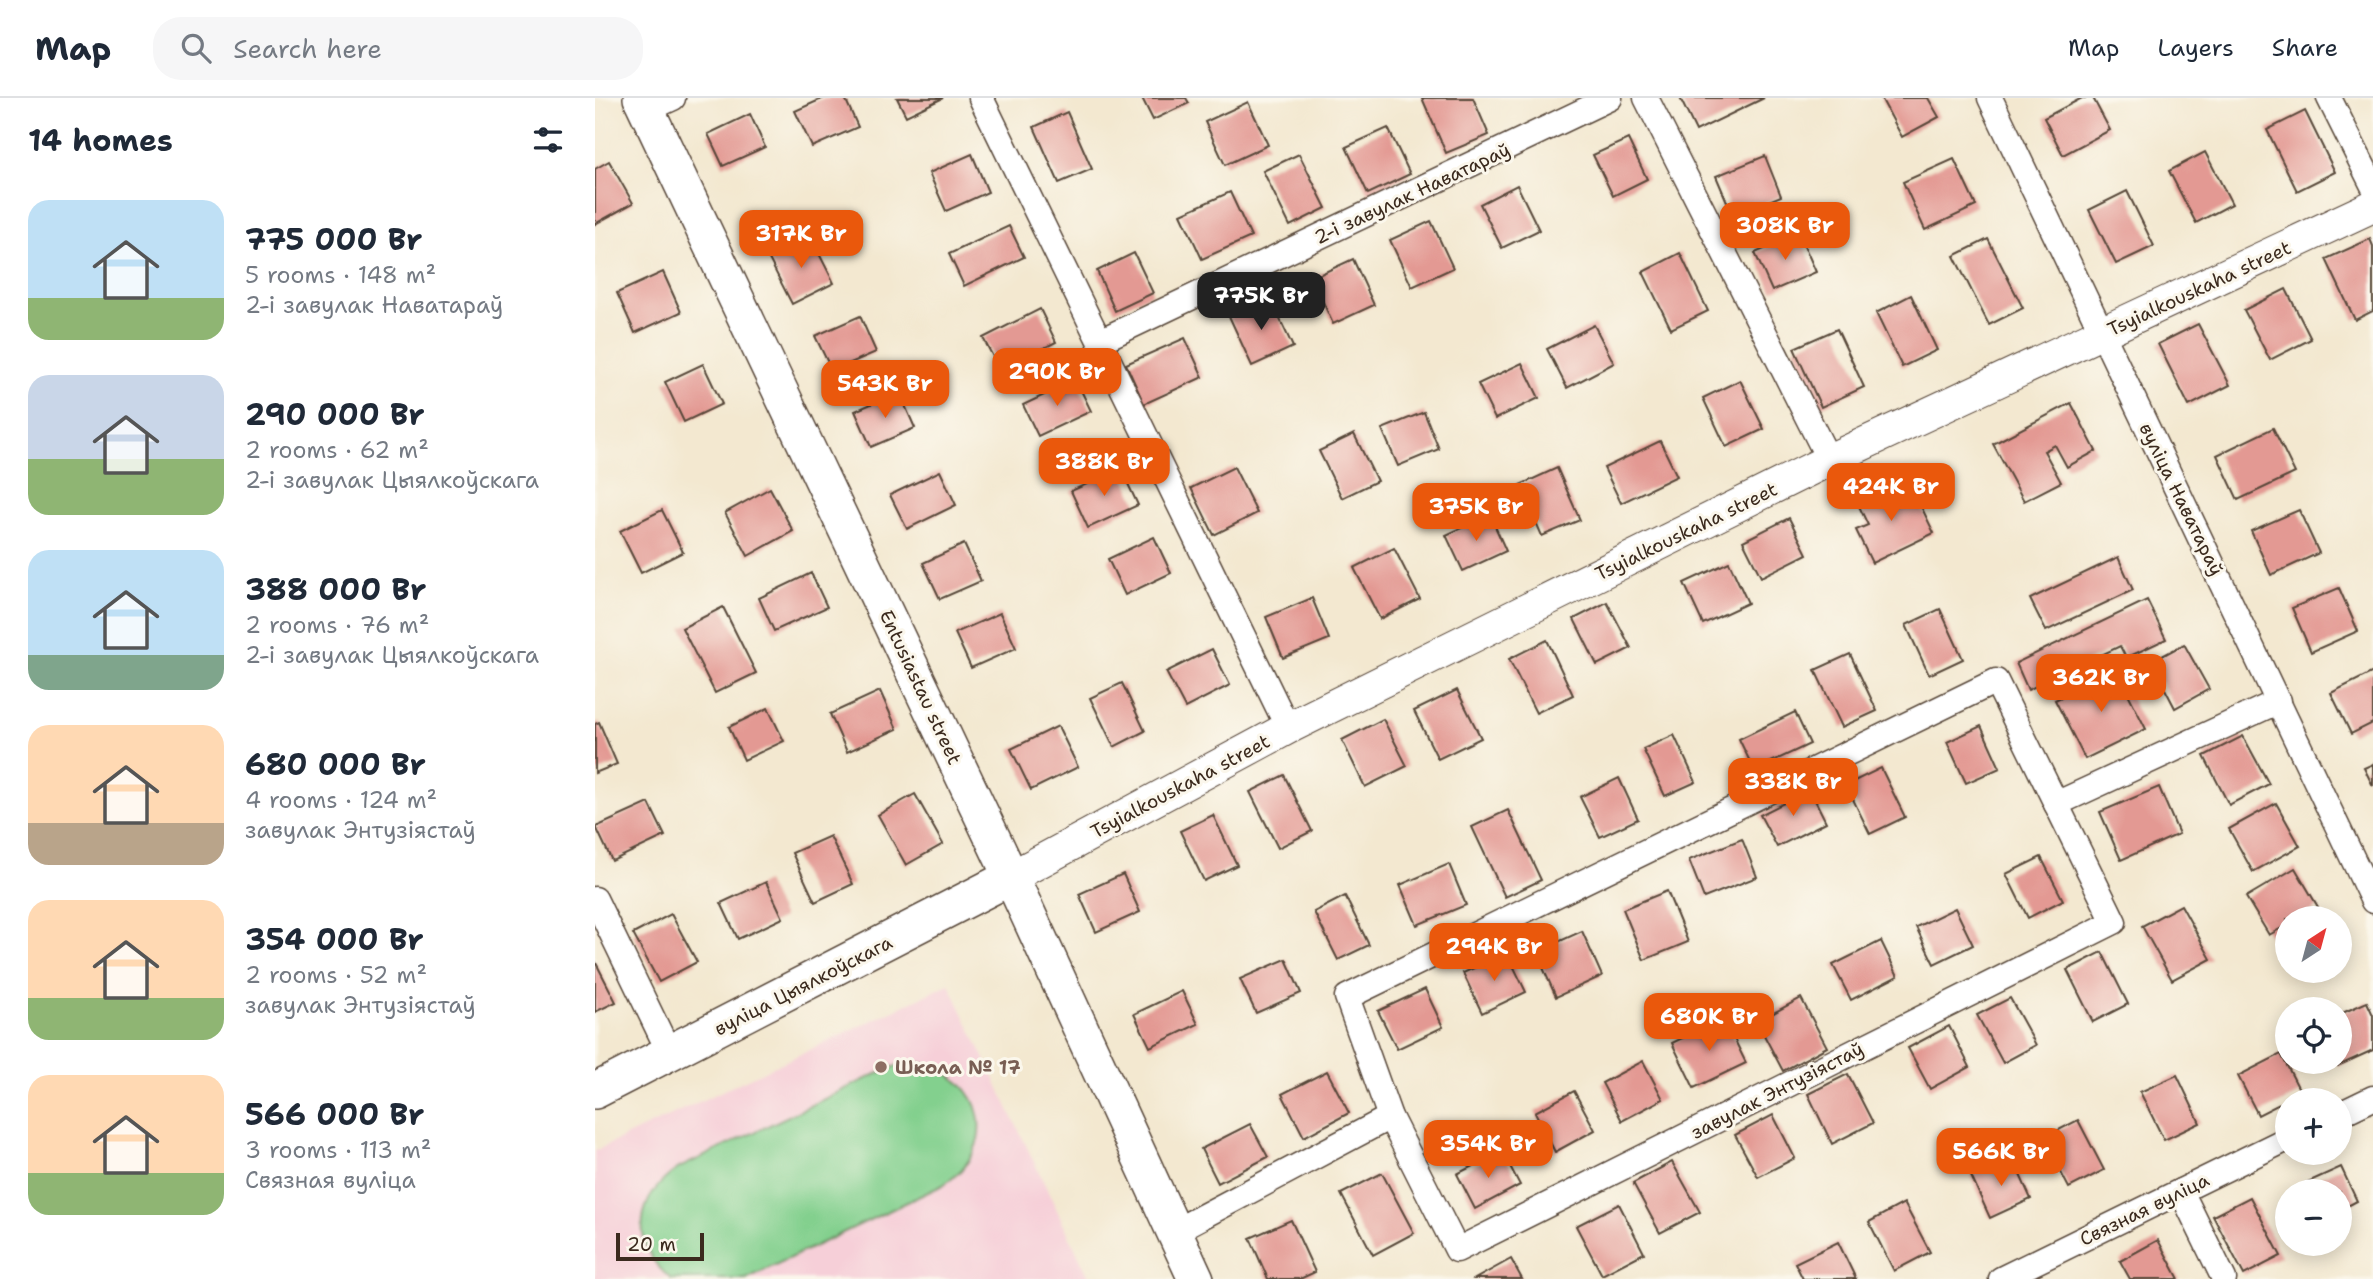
<!DOCTYPE html>
<meta charset="utf-8">
<style>
:root{--surface:#fff;--page:#f6f6f7;--text:#1f2937;--muted:#747a83;--line:#e0e1e3;--accent:#ea580c}
body{margin:0;font-family:"Shantell Sans",sans-serif;background:var(--page);color:var(--text);height:100vh;display:flex;flex-direction:column;font-size:26px;white-space:nowrap}
*{box-sizing:border-box;margin:0}
p{font-size:23px;color:var(--muted)}
.icon{flex:none;width:38px;height:38px;fill:none;stroke:currentColor;stroke-width:2;stroke-linecap:round;stroke-linejoin:round}
.map{position:relative;flex:1;overflow:hidden}
.details{display:flex;flex-direction:column;background:var(--surface);width:595px}
.details>*{flex:none}
.needle{width:46px;rotate:36deg}
.buttons{position:absolute;left:1680px;top:808px;display:grid;gap:14px}
.buttons a{display:grid;place-items:center;width:77px;height:77px;border-radius:50%;background:var(--surface);box-shadow:0 4px 18px #0003;font-size:35px}
.scale{position:absolute;left:21px;bottom:18px;width:88px;box-sizing:border-box;padding-left:7px;border:4px solid #3b2a1e;border-top:0;font-size:19px;line-height:24px;white-space:nowrap;color:#3b2a1e;-webkit-text-stroke:5px #fbf7ec;paint-order:stroke}
.price{position:absolute;translate:-50% -60px;padding:0 16px;border-radius:14px;background:var(--accent);color:#fff;font-size:23px;line-height:46px;filter:drop-shadow(0 2px 4px #0008)}
.price::after{content:'';position:absolute;left:50%;top:42px;width:21px;height:16px;margin-left:-10px;background:inherit;clip-path:polygon(0 0,100% 0,50% 100%)}
.price.selected{background:#222;color:#fff}
ul{padding:0;list-style:none}
li{display:flex;align-items:center;gap:21px;height:175px;padding:0 28px}
li span{display:grid;place-items:center;flex:none;width:196px;height:140px;border-radius:21px;color:#555}
li>.icon{margin-inline-start:auto}
span .icon{width:84px;height:84px;fill:#fffc;stroke-width:1}
li b{font-size:30px}
h2{display:flex;justify-content:space-between;align-items:center;height:84px;padding:0 28px;font-size:30px}
header{display:flex;align-items:center;gap:42px;box-sizing:border-box;height:98px;padding:0 35px;background:var(--surface);border-bottom:2px solid var(--line)}
header strong{font-size:33px}
nav{display:flex;gap:38px;margin-inline-start:auto;font-size:24px}
.search{width:490px;height:63px;background:var(--page);display:flex;align-items:center;gap:18px;box-sizing:border-box;padding:0 24px;border-radius:28px;color:var(--muted);font-size:26px}
main{display:flex;flex:1;min-height:0}
.map>svg:first-child{display:block}
.built{fill:#f6cfd8}
.green{fill:#83d08e;stroke:#5f7d56;stroke-width:2}
.building{fill:#e39993}
.lines{fill:none;stroke-linecap:round;stroke-linejoin:round}
.minor-casing{stroke:#574639;stroke-width:27}
.tertiary-casing{stroke:#574639;stroke-width:34}
.secondary-casing{stroke:#574639;stroke-width:38}
.minor{stroke:#fff;stroke-width:24}
.tertiary{stroke:#fff;stroke-width:32}
.secondary{stroke:#fff;stroke-width:35}
.education-dot{fill:#8d6e63;stroke:#fbf7ec;stroke-width:2.5}
.labels{text-anchor:middle;stroke-width:6;stroke-linejoin:round;paint-order:stroke}
.street-label{font-size:19px;fill:#3b2a1e;stroke:#fbf7ec}
.education-label{font-size:19px;font-weight:bold;fill:#785e54;stroke:#fbf7ec;text-anchor:start}
</style>
<header>
<strong>Map</strong>
<div class="search"><svg class="icon" aria-label="search" viewBox="0 0 24 24"><circle cx="10" cy="10" r="6"/><path d="M15 15l6 6"/></svg>Search here</div>
<nav><a>Map</a><a>Layers</a><a>Share</a></nav>
</header>
<main>
<section class="details">
<h2>14 homes<svg class="icon" aria-label="filters" viewBox="0 0 24 24"><path d="M4 7h16M4 17h16"/><circle cx="9" cy="7" r="2"/><circle cx="15" cy="17" r="2"/></svg></h2>
<ul>
<li><span style="background:linear-gradient(#bfe0f5 70%,#8fb573 0)"><svg class="icon" aria-label="home" viewBox="0 0 24 24"><path d="M3 11l9-7 9 7M6 9v11h12V9"/></svg></span><div><b>775 000 Br</b><p>5 rooms · 148 m²</p><p>2-і завулак Наватараў</p></div></li>
<li><span style="background:linear-gradient(#c9d6e8 60%,#8fb573 0)"><svg class="icon" aria-label="home" viewBox="0 0 24 24"><path d="M3 11l9-7 9 7M6 9v11h12V9"/></svg></span><div><b>290 000 Br</b><p>2 rooms · 62 m²</p><p>2-і завулак Цыялкоўскага</p></div></li>
<li><span style="background:linear-gradient(#bfe0f5 75%,#7fa58c 0)"><svg class="icon" aria-label="home" viewBox="0 0 24 24"><path d="M3 11l9-7 9 7M6 9v11h12V9"/></svg></span><div><b>388 000 Br</b><p>2 rooms · 76 m²</p><p>2-і завулак Цыялкоўскага</p></div></li>
<li><span style="background:linear-gradient(#ffd9b3 70%,#b9a48a 0)"><svg class="icon" aria-label="home" viewBox="0 0 24 24"><path d="M3 11l9-7 9 7M6 9v11h12V9"/></svg></span><div><b>680 000 Br</b><p>4 rooms · 124 m²</p><p>завулак Энтузіястаў</p></div></li>
<li><span style="background:linear-gradient(#ffd9b3 70%,#8fb573 0)"><svg class="icon" aria-label="home" viewBox="0 0 24 24"><path d="M3 11l9-7 9 7M6 9v11h12V9"/></svg></span><div><b>354 000 Br</b><p>2 rooms · 52 m²</p><p>завулак Энтузіястаў</p></div></li>
<li><span style="background:linear-gradient(#ffd9b3 70%,#8fb573 0)"><svg class="icon" aria-label="home" viewBox="0 0 24 24"><path d="M3 11l9-7 9 7M6 9v11h12V9"/></svg></span><div><b>566 000 Br</b><p>3 rooms · 113 m²</p><p>Связная вуліца</p></div></li>
</ul>
</section>
<div class="map">
<svg width="1778" height="1181" viewBox="0 0 1778 1181">
<rect width="100%" height="100%" fill="#fbf7ec"/>
<filter id="ink" filterUnits="userSpaceOnUse"><feTurbulence type="fractalNoise" baseFrequency=".0143" numOctaves="2"/><feDisplacementMap in="SourceGraphic" scale="14" xChannelSelector="R" yChannelSelector="G"/><feConvolveMatrix kernelMatrix="1 2 1 2 8 2 1 2 1" color-interpolation-filters="sRGB"/></filter>
<filter id="wash" filterUnits="userSpaceOnUse"><feTurbulence type="fractalNoise" baseFrequency=".00686" numOctaves="4" result="noise"/><feDisplacementMap in="SourceGraphic" scale="28" xChannelSelector="R" yChannelSelector="G"/><feGaussianBlur stdDeviation="1.57" result="paint"/><feColorMatrix in="noise" values="0 0 0 0 0 0 0 0 0 0 0 0 0 0 0 0 0 1.4 0 .05"/><feComposite in="paint" operator="in"/></filter>
<g filter="url(#wash)">
<rect width="100%" height="100%" fill="#f3e8d0"/>
<polygon class="built" points="354,886 495,1181 0,1181 0,1053"/>
<path class="green" d="M325 965C392 980 406 1050 348 1087L151 1181H76C34 1146 40 1099 84 1070L292 971 308 966Z"/>
<g id="blocks">
<g class="building">
<polygon points="229,0 250,0 263,29 217,49 200,13"/>
<polygon points="302,0 348,0 311,18"/>
<polygon points="547,0 591,0 594,5 558,22"/>
<polygon points="827,0 878,0 894,37 851,55"/>
<polygon points="1085,0 1169,0 1101,33"/>
<polygon points="1286,0 1333,0 1344,19 1307,39"/>
<polygon points="1487,0 1498,0 1515,32 1468,57 1449,20"/>
<polygon points="653,4 673,47 630,67 610,24"/>
<polygon points="1710,13 1740,74 1702,93 1672,32"/>
<polygon points="472,14 497,71 464,85 439,29"/>
<polygon points="155,16 170,49 128,68 113,36"/>
<polygon points="793,30 815,76 773,96 751,49"/>
<polygon points="1033,41 1052,81 1018,98 998,57"/>
<polygon points="1610,54 1637,106 1601,125 1574,73"/>
<polygon points="377,56 393,94 351,113 334,75"/>
<polygon points="704,56 731,110 695,128 668,73"/>
<polygon points="1170,58 1186,98 1138,118 1121,78"/>
<polygon points="1359,61 1381,108 1330,132 1308,84"/>
<polygon points="14,63 38,105 0,126 0,71"/>
<polygon points="922,87 944,132 907,150 885,106"/>
<polygon points="1532,93 1559,148 1521,166 1494,112"/>
<polygon points="635,94 656,139 607,161 586,116"/>
<polygon points="836,123 858,170 817,189 795,142"/>
<polygon points="414,128 429,159 369,188 354,156"/>
<polygon points="1204,136 1221,174 1177,193 1160,155"/>
<polygon points="215,138 239,185 197,206 173,159"/>
<polygon points="1393,141 1428,210 1394,227 1359,158"/>
<polygon points="1775,141 1778,148 1778,213 1760,222 1731,161"/>
<polygon points="539,155 558,195 520,213 502,173"/>
<polygon points="1085,155 1113,213 1076,231 1048,174"/>
<polygon points="758,161 779,207 738,226 717,180"/>
<polygon points="68,174 86,214 40,235 22,195"/>
<polygon points="1691,191 1716,241 1675,262 1649,212"/>
<polygon points="1316,197 1342,252 1307,269 1281,215"/>
<polygon points="675,200 698,249 657,268 634,218"/>
<polygon points="445,211 461,244 405,272 388,240"/>
<polygon points="265,218 281,254 237,273 220,238"/>
<polygon points="1603,226 1635,287 1594,308 1563,246"/>
<polygon points="999,227 1019,265 972,290 952,251"/>
<polygon points="1242,231 1269,289 1226,309 1199,250"/>
<polygon points="590,240 608,279 549,306 531,266"/>
<polygon points="927,265 944,300 900,321 883,286"/>
<polygon points="108,266 127,306 89,324 70,284"/>
<polygon points="481,282 496,313 443,338 428,307"/>
<polygon points="1145,282 1169,331 1131,349 1108,300"/>
<polygon points="304,294 320,330 276,349 260,313"/>
<polygon points="1476,305 1501,353 1472,369 1460,347 1449,353 1466,384 1429,403 1398,346"/>
<polygon points="829,314 844,351 803,368 787,331"/>
<polygon points="1678,330 1700,375 1643,402 1622,357"/>
<polygon points="759,336 782,383 747,400 724,353"/>
<polygon points="1065,343 1082,378 1026,405 1009,370"/>
<polygon points="639,369 662,415 619,437 596,390"/>
<polygon points="962,370 985,422 947,438 925,387"/>
<polygon points="526,371 543,407 493,430 476,393"/>
<polygon points="345,373 361,407 312,431 295,397"/>
<polygon points="1299,386 1308,404 1321,398 1339,435 1277,465 1261,432 1273,427 1262,404"/>
<polygon points="175,390 198,433 153,458 130,415"/>
<polygon points="67,412 88,454 46,475 25,433"/>
<polygon points="1704,412 1724,455 1676,477 1656,433"/>
<polygon points="895,417 911,453 868,473 851,437"/>
<polygon points="1194,420 1212,456 1166,479 1148,443"/>
<polygon points="559,439 576,475 530,497 513,461"/>
<polygon points="369,446 386,483 345,501 328,465"/>
<polygon points="799,450 825,501 785,521 759,470"/>
<polygon points="1523,459 1538,492 1451,533 1435,501"/>
<polygon points="1134,464 1153,505 1108,526 1089,485"/>
<polygon points="216,475 232,509 179,533 164,500"/>
<polygon points="1744,490 1763,533 1716,554 1697,510"/>
<polygon points="717,500 734,541 688,560 671,519"/>
<polygon points="1552,502 1571,541 1531,560 1525,548 1433,592 1421,565"/>
<polygon points="1012,504 1036,550 1002,567 979,521"/>
<polygon points="128,509 161,575 120,595 87,530"/>
<polygon points="1345,511 1368,561 1334,577 1311,527"/>
<polygon points="405,515 421,550 376,570 360,535"/>
<polygon points="952,542 978,597 941,615 914,561"/>
<polygon points="1589,546 1614,591 1580,610 1556,564"/>
<polygon points="617,551 635,587 590,610 571,574"/>
<polygon points="1255,556 1282,613 1247,629 1220,572"/>
<polygon points="1521,572 1551,631 1490,661 1460,602"/>
<polygon points="1778,574 1778,625 1756,636 1736,595"/>
<polygon points="527,585 550,633 519,649 495,600"/>
<polygon points="862,592 886,640 843,661 819,613"/>
<polygon points="285,593 302,631 252,654 235,616"/>
<polygon points="173,610 189,643 149,662 134,629"/>
<polygon points="1200,614 1215,646 1159,672 1144,641"/>
<polygon points="788,621 812,668 770,689 747,642"/>
<polygon points="4,624 22,666 0,675 0,626"/>
<polygon points="463,628 483,669 436,692 416,651"/>
<polygon points="1386,628 1405,670 1371,685 1352,644"/>
<polygon points="1079,637 1101,684 1070,698 1048,651"/>
<polygon points="1648,638 1674,686 1634,707 1609,658"/>
<polygon points="1778,666 1778,688 1769,670"/>
<polygon points="1286,670 1310,719 1275,736 1251,687"/>
<polygon points="689,677 717,733 683,750 655,694"/>
<polygon points="1024,680 1043,721 1005,739 985,699"/>
<polygon points="1564,689 1584,736 1526,762 1505,714"/>
<polygon points="1215,692 1231,724 1182,749 1165,717"/>
<polygon points="320,696 348,746 311,767 283,717"/>
<polygon points="54,705 70,738 17,763 1,729"/>
<polygon points="1681,705 1705,748 1658,774 1634,731"/>
<polygon points="913,712 946,782 910,799 877,729"/>
<polygon points="618,717 642,767 609,783 585,733"/>
<polygon points="235,738 258,786 220,804 197,755"/>
<polygon points="1147,741 1162,779 1109,800 1094,762"/>
<polygon points="1446,759 1468,802 1433,820 1411,776"/>
<polygon points="854,766 871,807 822,827 805,787"/>
<polygon points="1700,770 1723,809 1703,821 1692,821 1692,827 1674,837 1651,799"/>
<polygon points="528,776 545,814 501,834 484,796"/>
<polygon points="171,784 188,820 143,841 126,805"/>
<polygon points="1072,793 1093,844 1049,862 1028,811"/>
<polygon points="750,798 774,847 743,862 719,814"/>
<polygon points="1586,807 1616,861 1577,882 1547,828"/>
<polygon points="1360,810 1378,847 1339,866 1321,829"/>
<polygon points="76,816 102,864 64,884 38,836"/>
<polygon points="987,833 1007,878 961,899 941,854"/>
<polygon points="1286,843 1303,878 1256,902 1238,867"/>
<polygon points="1507,854 1533,906 1498,924 1472,872"/>
<polygon points="912,855 931,894 887,915 868,875"/>
<polygon points="691,861 706,895 661,915 645,881"/>
<polygon points="0,863 21,904 0,914"/>
<polygon points="830,891 848,929 802,951 783,913"/>
<polygon points="587,893 603,926 555,949 539,916"/>
<polygon points="1206,900 1232,949 1188,973 1162,924"/>
<polygon points="1415,900 1441,947 1408,965 1382,917"/>
<polygon points="1772,904 1778,917 1778,952 1743,968 1741,964 1745,964 1745,916"/>
<polygon points="1129,920 1151,965 1099,990 1077,945"/>
<polygon points="1354,928 1375,969 1335,991 1313,950"/>
<polygon points="1686,956 1706,995 1663,1017 1643,978"/>
<polygon points="1048,963 1068,1001 1027,1023 1007,985"/>
<polygon points="732,973 754,1015 709,1039 687,996"/>
<polygon points="1253,976 1278,1025 1237,1046 1213,996"/>
<polygon points="1582,977 1605,1025 1569,1042 1545,994"/>
<polygon points="979,993 1000,1032 960,1054 940,1014"/>
<polygon points="1178,1017 1200,1060 1163,1079 1140,1037"/>
<polygon points="1483,1022 1509,1072 1474,1090 1448,1040"/>
<polygon points="655,1026 673,1059 623,1085 606,1051"/>
<polygon points="907,1053 925,1087 880,1111 862,1076"/>
<polygon points="1417,1059 1436,1101 1395,1120 1376,1078"/>
<polygon points="1077,1064 1105,1114 1065,1135 1038,1085"/>
<polygon points="1746,1069 1762,1103 1745,1112 1745,1094 1707,1094 1704,1088"/>
<polygon points="787,1075 819,1135 778,1157 746,1096"/>
<polygon points="1655,1099 1686,1158 1649,1177 1618,1118"/>
<polygon points="1309,1105 1335,1154 1299,1173 1274,1124"/>
<polygon points="1024,1106 1049,1155 1007,1177 981,1128"/>
<polygon points="696,1122 720,1174 705,1181 673,1181 655,1140"/>
<polygon points="1563,1142 1584,1181 1535,1181 1525,1163"/>
<polygon points="1243,1144 1261,1181 1208,1181 1200,1165"/>
<polygon points="916,1161 927,1181 880,1181"/>
</g>
</g>
</g>
<g filter="url(#ink)">
<use href="#blocks" fill-opacity="0" stroke="#574639" stroke-width="2"/>
<g class="lines">
<g class="minor-casing">
<g id="minor">
<polyline points="386,0 693,630"/>
<polyline points="1051,0 1234,362"/>
<polyline points="1395,0 1778,803"/>
<polyline points="1734,0 1778,88"/>
<polyline points="52,12 78,0"/>
<polyline points="505,243 1015,0"/>
<polygon points="1401,583 1519,824 862,1152 795,1019 752,899"/>
<polyline points="1461,706 1684,603"/>
<polyline points="0,801 75,956"/>
<polyline points="1745,1016 1778,1000"/>
<polyline points="1586,1093 1629,1181"/>
<polyline points="578,1134 795,1019"/>
<polyline points="1406,1181 1692,1041"/>
</g>
</g>
<g class="tertiary-casing">
<polyline id="tertiary" points="416,779 693,630 1234,362 1778,108"/>
</g>
<g class="secondary-casing">
<g id="secondary">
<polyline points="46,0 416,779 601,1181"/>
<polyline points="0,993 416,779"/>
</g>
</g>
<use href="#minor" class="minor"/>
<use href="#tertiary" class="tertiary"/>
<use href="#secondary" class="secondary"/>
</g>
</g>
<circle class="education-dot" cx="286" cy="969" r="7"/>
<g class="labels">
<g class="street-label">
<text transform="translate(817 95) rotate(-25)" y="7">2-і завулак Наватараў</text>
<text transform="translate(1604 190) rotate(-25)" y="7">Tsyialkouskaha street</text>
<text transform="translate(1587 401) rotate(64)" y="7">вуліца Наватараў</text>
<text transform="translate(1091 433) rotate(-26)" y="7">Tsyialkouskaha street</text>
<text transform="translate(326 589) rotate(65)" y="7">Entusiastau street</text>
<text transform="translate(585 688) rotate(-28)" y="7">Tsyialkouskaha street</text>
<text transform="translate(208 887) rotate(-27)" y="7">вуліца Цыялкоўскага</text>
<text transform="translate(1182 992) rotate(-27)" y="7">завулак Энтузіястаў</text>
<text transform="translate(1549 1111) rotate(-26)" y="7">Связная вуліца</text>
</g>
<g class="education-label">
<text x="300" y="976">Школа № 17</text>
</g>
</g>
</svg>
<div class="buttons">
<a><svg class="needle" viewBox="-14 -14 28 28"><path d="M0-13l5 13h-10z" fill="#e53935"/><path d="M0 13l5-13h-10z" fill="#747a83"/></svg></a>
<a><svg class="icon" aria-label="locate" viewBox="0 0 24 24"><circle cx="12" cy="12" r="6"/><path d="M12 2v4M12 18v4M2 12h4M18 12h4"/></svg></a>
<a>+</a>
<a>−</a>
</div>
<div class="scale">20 m</div>
<b class="price" style="left:1190px;top:164px">308K Br</b>
<b class="price" style="left:206px;top:172px">317K Br</b>
<b class="price selected" style="left:666px;top:234px">775K Br</b>
<b class="price" style="left:462px;top:310px">290K Br</b>
<b class="price" style="left:290px;top:322px">543K Br</b>
<b class="price" style="left:509px;top:400px">388K Br</b>
<b class="price" style="left:1296px;top:425px">424K Br</b>
<b class="price" style="left:881px;top:445px">375K Br</b>
<b class="price" style="left:1506px;top:616px">362K Br</b>
<b class="price" style="left:1198px;top:720px">338K Br</b>
<b class="price" style="left:899px;top:885px">294K Br</b>
<b class="price" style="left:1114px;top:955px">680K Br</b>
<b class="price" style="left:893px;top:1082px">354K Br</b>
<b class="price" style="left:1406px;top:1090px">566K Br</b>
</div>
</main>
